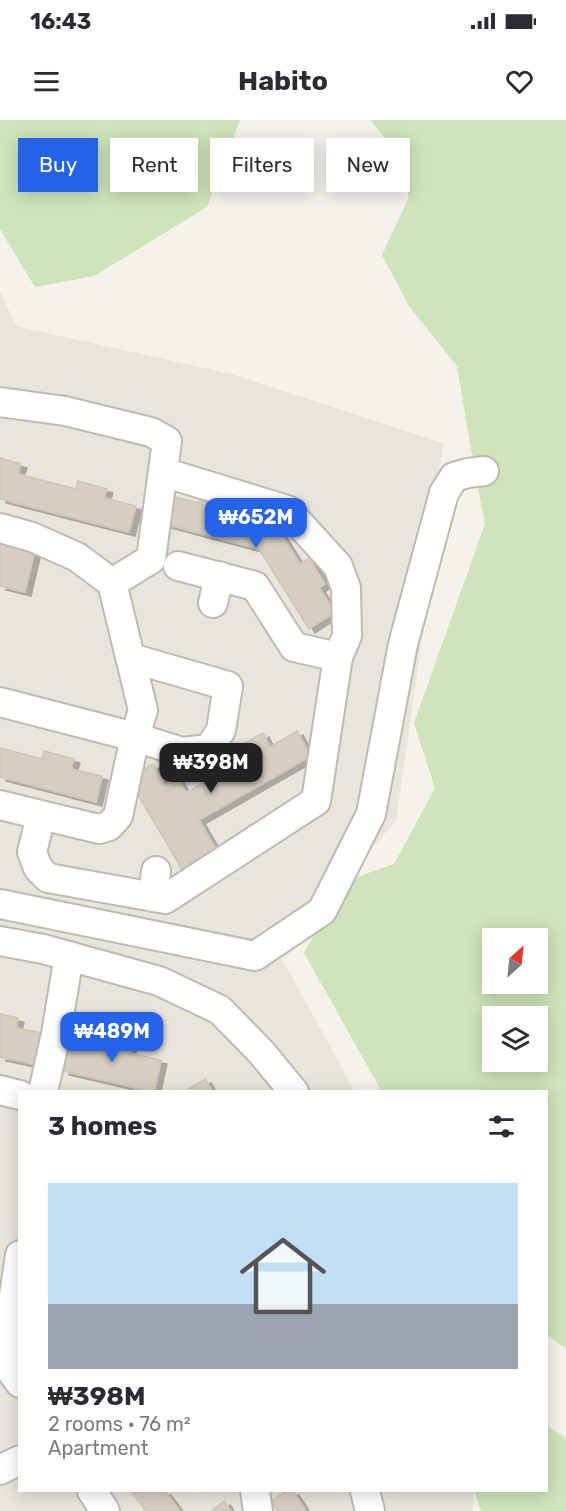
<!DOCTYPE html>
<meta charset="utf-8">
<style>
:root{--surface:#fff;--page:#f2f2f3;--text:#2b2b33;--muted:#7c7c81;--line:#e1e1e2;--accent:#2563eb}
body{margin:0;font-family:Rubik,sans-serif;background:var(--page);color:var(--text);height:100vh;display:flex;flex-direction:column;font-size:22px;white-space:nowrap}
*{box-sizing:border-box;margin:0}
p{font-size:20px;color:var(--muted)}
.icon{flex:none;width:33px;height:33px;fill:none;stroke:currentColor;stroke-width:2;stroke-linecap:round;stroke-linejoin:round}
.map{position:relative;flex:1;overflow:hidden}
.drawer{position:absolute;left:18px;top:970px;width:530px;height:402px;display:flex;flex-direction:column;background:var(--surface);border-radius:0px;box-shadow:0 3px 15px #0003}
.drawer>*{flex:none}
.hud{position:absolute;left:18px;top:18px;width:531px;height:54px;display:flex;gap:12px}
.needle{width:39px;rotate:27deg}
.fabs{position:absolute;left:482px;top:808px;display:grid;gap:12px}
.fabs a{display:grid;place-items:center;width:66px;height:66px;border-radius:0px;background:var(--surface);box-shadow:0 3px 15px #0003;font-size:30px}
.price{position:absolute;translate:-50% -51px;padding:0 14px;border-radius:12px;background:var(--accent);color:#fff;font-size:20px;line-height:39px;filter:drop-shadow(0 2px 3px #0008)}
.price::after{content:'';position:absolute;left:50%;top:36px;width:18px;height:14px;margin-left:-9px;background:inherit;clip-path:polygon(0 0,100% 0,50% 100%)}
.price.current{background:#222;color:#fff}
ul{padding:0;list-style:none}
li{display:grid;align-content:center;gap:12px;height:318px;padding:0 30px}
li+li{border-top:2px solid var(--line)}
li span{display:grid;place-items:center;height:186px;border-radius:0px;color:#555}
li>.icon{margin-inline-start:auto}
span .icon{width:108px;height:108px;fill:#fffc;stroke-width:1}
li b{font-size:26px}
h2{display:flex;justify-content:space-between;align-items:center;height:72px;padding:0 30px;font-size:26px}
.chip{padding:0 21px;border-radius:0px;background:var(--surface);box-shadow:0 3px 15px #0003;font-size:21px;line-height:54px}
.chip.current{background:var(--accent);color:#fff}
.status{display:flex;justify-content:space-between;align-items:center;height:42px;padding:0 30px;background:var(--surface);direction:ltr}
.status svg{height:16px;fill:currentColor}
header{display:flex;justify-content:space-between;align-items:center;height:78px;padding:0 30px;background:var(--surface);font-size:27px;font-weight:700}
.map>svg:first-child{display:block}
.residential{fill:#e8e5da}
.green{fill:#cde5b8;fill-rule:evenodd}
.building{fill:#d5cfc1;stroke:#cfc7b5;stroke-width:1.5;filter:url(#shadow)}
.lines{fill:none;stroke-linecap:round;stroke-linejoin:round}
.minor-casing{stroke:#bfbbae;stroke-width:32}
.minor{stroke:#fff;stroke-width:28}
</style>
<div class="status"><b>16:43</b><svg viewBox="0 0 49 12"><path d="M0 12V9h3v3zM5 12V6h3v6zM10 12V3h3v9zM15 12V0h3v12zM26 1h20v11H26zM47 4h2v5h-2z"/></svg></div>
<header><svg class="icon" aria-label="menu" viewBox="0 0 24 24"><path d="M4 6h16M4 12h16M4 18h16"/></svg>Habito<svg class="icon" aria-label="heart" viewBox="0 0 24 24"><path d="M12 20l-8-8c-3-5 5-10 8-4 3-6 11-1 8 4z"/></svg></header>
<div class="map">
<svg width="566" height="1391" viewBox="0 0 566 1391">
<defs>
<filter id="shadow"><feDropShadow dx="6" dy="4" stdDeviation="0" flood-color="#0004"/></filter>
</defs>
<rect width="100%" height="100%" fill="#f4f2eb"/>
<polygon class="residential" points="0,171 16,206 231,254 443,323 423,513 396,701 278,832 355,972 20,972 20,1371 473,1371 473,1391 0,1391"/>
<g class="green">
<polygon points="0,0 240,0 207,87 94,156 35,167 0,109"/>
<path d="M370 0H566V1229L546 1214V972H382L304 833 345 761 394 744 435 668 414 603 485 404 472 335 457 246 409 186 382 135 409 77 391 26ZM492 819H537V864H492ZM492 897H537V942H492Z"/>
<polygon points="546,1306 548,1306 566,1318 566,1391 481,1391 474,1371 546,1371"/>
</g>
<g class="building">
<polygon points="0,338 21,344 18,354 76,369 78,361 107,369 104,378 136,386 129,412 0,379"/>
<polygon points="203,370 232,378 229,391 274,403 300,444 309,438 325,464 319,468 335,492 309,509 259,429 165,404 172,376 199,383"/>
<polygon points="0,421 35,430 25,472 0,466"/>
<polygon points="297,611 311,636 199,700 217,731 183,751 128,658 153,644 165,666 178,658 186,673 245,639 238,627 263,613 270,627"/>
<polygon points="0,628 42,639 44,631 74,639 71,649 102,656 96,682 0,657"/>
<polygon points="0,894 18,898 16,908 44,913 38,945 0,937"/>
<polygon points="102,913 132,920 129,933 161,940 154,972 63,951 70,918 99,925"/>
<polygon points="205,959 213,972 184,972"/>
<polygon points="131,1371 165,1371 180,1391 146,1391"/>
<polygon points="287,1371 293,1371 306,1391 278,1391 271,1381"/>
<polygon points="224,1381 231,1391 211,1391"/>
</g>
<g class="lines">
<g class="minor-casing">
<g id="minor">
<polyline points="0,282 65,291 151,312 167,321 151,439 112,463"/>
<polyline points="0,408 32,417 77,437 112,463 143,590 135,617 118,696 109,706 99,709 0,685"/>
<polyline points="178,446 255,466 294,527 338,537"/>
<polyline points="213,483 219,456"/>
<polyline points="0,582 135,617 182,632 209,629 221,610 228,566 131,538"/>
<polyline points="41,696 32,732 38,748 48,758 165,779 316,681 338,537 347,516 346,468 338,446 287,390 163,352"/>
<polyline points="153,777 156,751"/>
<polyline points="0,784 255,836 322,791 371,694 403,524 444,373 454,357 468,353 484,351"/>
<polyline points="0,821 43,829 159,861 220,890 261,932 294,972"/>
<polyline points="0,970 20,975"/>
<polyline points="43,972 56,914 69,836"/>
<polyline points="20,1135 5,1236 12,1252 20,1263"/>
<polyline points="0,1350 20,1340"/>
<polyline points="92,1371 105,1391"/>
<polyline points="255,1371 258,1391"/>
<polyline points="365,1371 370,1391"/>
</g>
</g>
<use href="#minor" class="minor"/>
</g>
</svg>
<div class="fabs">
<a><svg class="needle" viewBox="-14 -14 28 28"><path d="M0-13l5 13h-10z" fill="#e53935"/><path d="M0 13l5-13h-10z" fill="#7c7c81"/></svg></a>
<a><svg class="icon" aria-label="layers" viewBox="0 0 24 24"><path d="M12 4l9 5-9 5-9-5zM3 14l9 5 9-5"/></svg></a>
</div>
<b class="price" style="left:256px;top:429px">₩652M</b>
<b class="price current" style="left:211px;top:674px">₩398M</b>
<b class="price" style="left:112px;top:943px">₩489M</b>
<div class="hud">
<a class="chip current">Buy</a>
<a class="chip">Rent</a>
<a class="chip">Filters</a>
<a class="chip">New</a>
</div>
<section class="drawer">
<h2>3 homes<svg class="icon" aria-label="filters" viewBox="0 0 24 24"><path d="M4 7h16M4 17h16"/><circle cx="9" cy="7" r="2"/><circle cx="15" cy="17" r="2"/></svg></h2>
<ul>
<li><span style="background:linear-gradient(#bfe0f5 65%,#9aa5b1 0)"><svg class="icon" aria-label="home" viewBox="0 0 24 24"><path d="M3 11l9-7 9 7M6 9v11h12V9"/></svg></span><div><b>₩398M</b><p>2 rooms · 76 m²</p><p>Apartment</p></div></li>
</ul>
</section>
</div>
